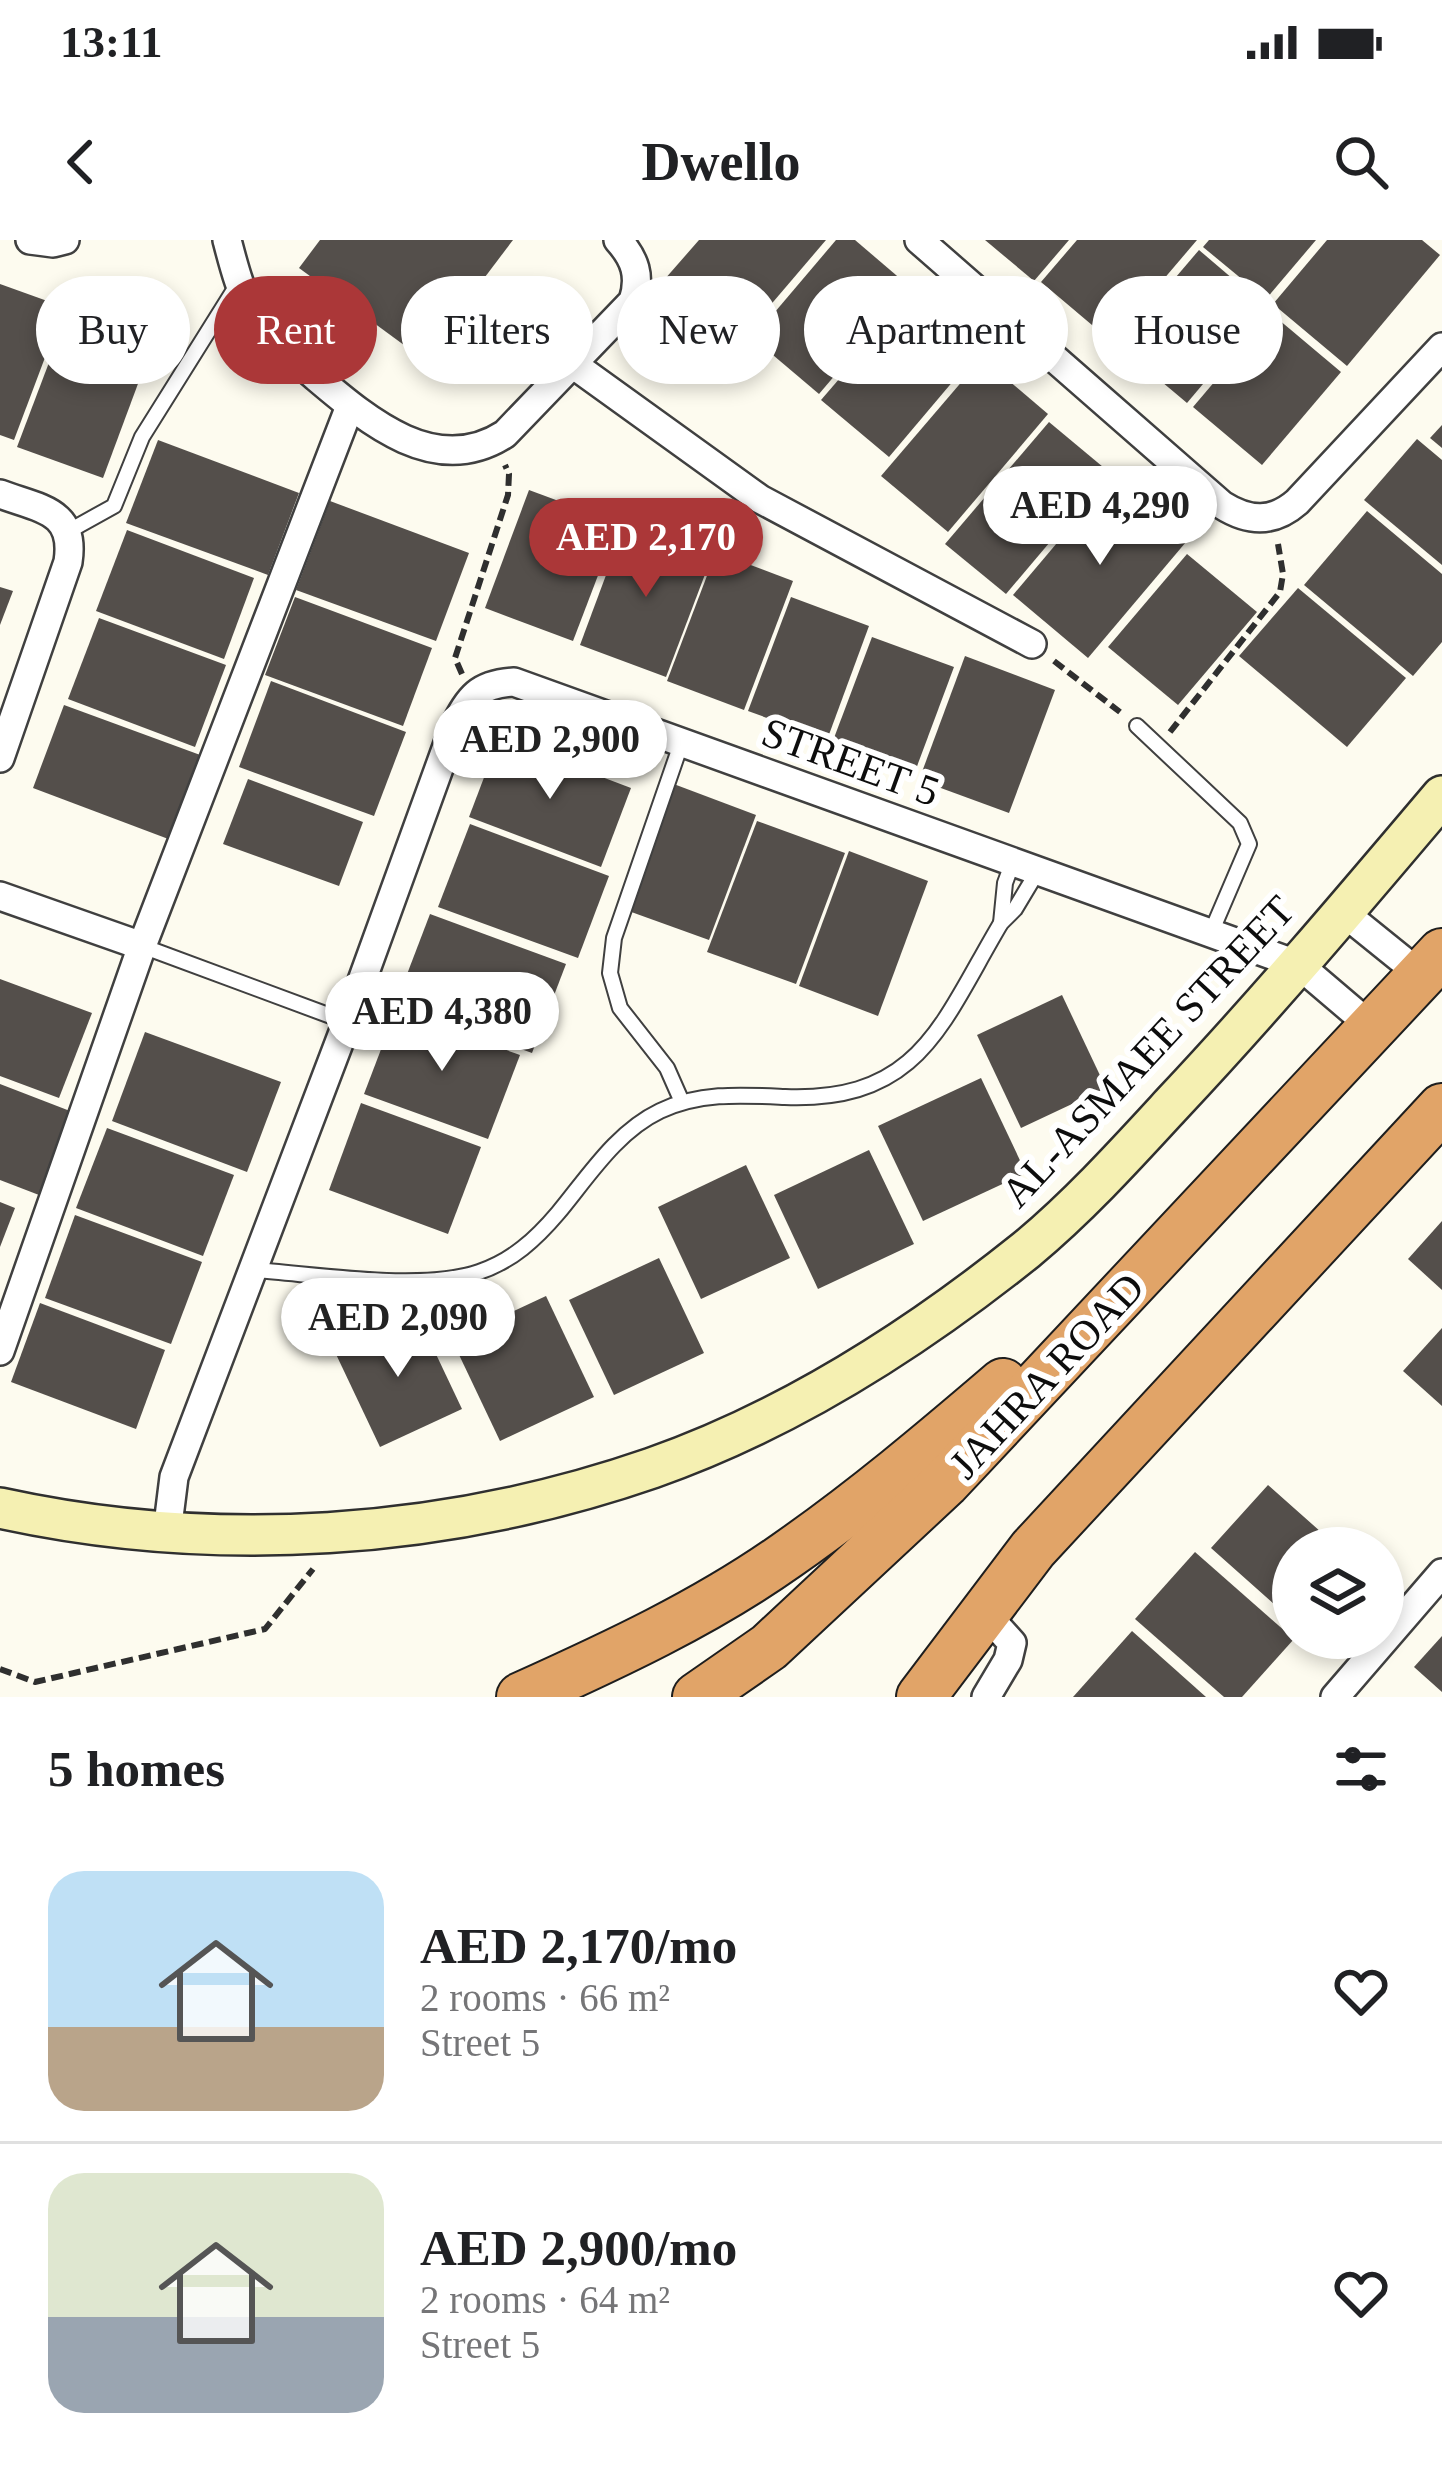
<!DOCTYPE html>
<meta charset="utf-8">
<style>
:root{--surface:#fff;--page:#f2f2f2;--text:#202124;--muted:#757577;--line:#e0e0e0;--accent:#ab3738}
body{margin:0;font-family:"Times New Roman",serif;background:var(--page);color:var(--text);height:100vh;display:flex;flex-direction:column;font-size:45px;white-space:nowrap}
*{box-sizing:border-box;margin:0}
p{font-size:39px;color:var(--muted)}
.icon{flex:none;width:66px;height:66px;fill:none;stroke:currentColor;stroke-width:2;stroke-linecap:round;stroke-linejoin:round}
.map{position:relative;height:1457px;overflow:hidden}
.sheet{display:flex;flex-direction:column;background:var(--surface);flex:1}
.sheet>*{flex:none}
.guide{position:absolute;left:36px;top:36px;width:1371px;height:108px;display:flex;gap:24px}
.fabs{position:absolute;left:1272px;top:1287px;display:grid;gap:24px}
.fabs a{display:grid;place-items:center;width:132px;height:132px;border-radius:50%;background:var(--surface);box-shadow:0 6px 18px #0003;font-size:60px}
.price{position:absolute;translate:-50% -102px;padding:0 27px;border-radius:42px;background:#fff;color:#222;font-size:39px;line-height:78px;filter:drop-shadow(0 3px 6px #0008)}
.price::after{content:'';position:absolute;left:50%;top:72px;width:36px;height:27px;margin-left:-18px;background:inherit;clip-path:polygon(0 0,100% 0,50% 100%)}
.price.current{background:var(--accent);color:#fff}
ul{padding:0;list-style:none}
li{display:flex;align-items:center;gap:36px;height:300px;padding:0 48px}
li+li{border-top:3px solid var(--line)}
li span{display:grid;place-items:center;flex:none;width:336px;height:240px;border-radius:36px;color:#555}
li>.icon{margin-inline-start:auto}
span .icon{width:144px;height:144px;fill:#fffc;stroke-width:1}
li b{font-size:51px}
h2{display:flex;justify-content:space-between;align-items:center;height:144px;padding:0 48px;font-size:51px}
.tag{padding:0 42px;border-radius:54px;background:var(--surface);box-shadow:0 6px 18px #0003;font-size:42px;line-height:108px}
.tag.current{background:var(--accent);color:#fff}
.status{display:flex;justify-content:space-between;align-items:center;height:84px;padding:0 60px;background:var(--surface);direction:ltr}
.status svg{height:33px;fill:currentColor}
header{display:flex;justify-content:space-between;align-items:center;height:156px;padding:0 48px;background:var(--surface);font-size:54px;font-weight:800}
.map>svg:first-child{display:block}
.building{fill:#544f4b}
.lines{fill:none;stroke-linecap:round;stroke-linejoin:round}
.lane-casing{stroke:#404040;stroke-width:18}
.street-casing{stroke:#404040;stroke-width:32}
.secondary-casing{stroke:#2f2f2f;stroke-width:44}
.highway-casing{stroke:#1e1e1e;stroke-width:52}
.path{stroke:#2f2f2f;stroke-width:6;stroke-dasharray:12 6;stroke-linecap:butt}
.lane{stroke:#fff;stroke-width:14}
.street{stroke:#fff;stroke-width:27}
.secondary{stroke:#f5f0b2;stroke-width:39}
.highway{stroke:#e1a468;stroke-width:48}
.labels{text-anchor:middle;stroke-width:12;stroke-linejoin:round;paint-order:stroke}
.street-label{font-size:42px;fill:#0d0d0d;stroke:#fff}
</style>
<div class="status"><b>13:11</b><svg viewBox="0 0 49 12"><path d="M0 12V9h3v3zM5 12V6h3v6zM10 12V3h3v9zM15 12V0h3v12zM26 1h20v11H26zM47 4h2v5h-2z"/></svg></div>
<header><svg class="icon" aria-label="back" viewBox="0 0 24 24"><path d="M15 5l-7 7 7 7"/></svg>Dwello<svg class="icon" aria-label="search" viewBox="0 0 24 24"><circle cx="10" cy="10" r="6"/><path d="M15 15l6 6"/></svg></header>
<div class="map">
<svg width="1442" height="1457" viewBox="0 0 1442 1457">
<rect width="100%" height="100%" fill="#fdfbef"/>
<g class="building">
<polygon points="320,0 513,0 423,119 299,28"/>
<polygon points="699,0 826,0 739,102 664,40"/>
<polygon points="836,0 855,0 910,47 819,154 753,98"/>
<polygon points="985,0 1069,0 1034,41"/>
<polygon points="1077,0 1197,0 1111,101 1041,42"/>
<polygon points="1209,0 1316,0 1266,59 1203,7"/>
<polygon points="1327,0 1422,0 1440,15 1347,126 1273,64"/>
<polygon points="1199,10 1267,68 1187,163 1118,105"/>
<polygon points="0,44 64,67 14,200 0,195"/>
<polygon points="909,58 976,114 889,217 821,160"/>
<polygon points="1272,74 1341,132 1262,225 1193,167"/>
<polygon points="67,75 152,106 103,238 17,207"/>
<polygon points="982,118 1048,174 948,292 881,236"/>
<polygon points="1049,182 1109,232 1006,354 945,304"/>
<polygon points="1442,185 1442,208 1430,198"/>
<polygon points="1417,199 1442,220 1442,325 1364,260"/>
<polygon points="158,200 299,253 268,335 126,283"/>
<polygon points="1111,239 1186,302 1088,418 1013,355"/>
<polygon points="529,250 618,283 573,401 485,368"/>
<polygon points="330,261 469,313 436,401 296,350"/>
<polygon points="1367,271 1442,334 1442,402 1413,436 1304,345"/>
<polygon points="625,284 712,316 666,437 580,405"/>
<polygon points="127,290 254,338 224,419 96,371"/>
<polygon points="716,312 793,341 744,470 667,441"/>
<polygon points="1187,314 1257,372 1178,465 1108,407"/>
<polygon points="0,347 13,351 0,385"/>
<polygon points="1298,348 1406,438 1347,507 1239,416"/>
<polygon points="295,357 432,408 403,486 265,435"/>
<polygon points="791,357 869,386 827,500 748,471"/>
<polygon points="99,378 226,425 195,507 68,459"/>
<polygon points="872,397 954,427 913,537 831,506"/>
<polygon points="965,416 1055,450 1009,573 919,540"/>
<polygon points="271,441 406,492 374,576 239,527"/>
<polygon points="64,465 203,516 171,600 33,548"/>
<polygon points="499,498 631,548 601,627 469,577"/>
<polygon points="248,539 363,582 339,646 223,604"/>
<polygon points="671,543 756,575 709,700 623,669"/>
<polygon points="757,581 845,613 796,744 707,712"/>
<polygon points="470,584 609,636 578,718 438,667"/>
<polygon points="849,611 928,641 878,776 799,746"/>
<polygon points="430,674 566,724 532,813 396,763"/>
<polygon points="0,739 92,773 59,858 0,836"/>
<polygon points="1062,755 1106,848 1021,888 977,795"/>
<polygon points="396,770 520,815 488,899 364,854"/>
<polygon points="145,792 281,842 247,932 112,881"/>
<polygon points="981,838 1026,933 923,981 878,886"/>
<polygon points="0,844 70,871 39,955 0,940"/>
<polygon points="361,863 481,907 448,994 329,950"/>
<polygon points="107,888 234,935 203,1016 76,968"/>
<polygon points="869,910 914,1004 818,1049 774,955"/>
<polygon points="746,925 790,1018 701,1059 658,967"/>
<polygon points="0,962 15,968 0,1007"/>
<polygon points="75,975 202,1022 171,1104 45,1058"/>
<polygon points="1442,981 1442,1050 1408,1019"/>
<polygon points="659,1018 704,1113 614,1155 569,1060"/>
<polygon points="546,1056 594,1157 500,1201 452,1100"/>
<polygon points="40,1063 165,1110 136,1189 11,1142"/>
<polygon points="416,1072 462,1169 380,1207 334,1110"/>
<polygon points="1442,1088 1442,1166 1403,1131"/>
<polygon points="1268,1245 1339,1308 1293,1308 1293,1381 1211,1308"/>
<polygon points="1195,1312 1294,1399 1242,1457 1224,1457 1135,1379"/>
<polygon points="1132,1391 1206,1457 1073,1457"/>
<polygon points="1442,1396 1442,1452 1414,1427"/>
</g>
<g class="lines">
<g class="lane-casing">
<g id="lane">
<polyline points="69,291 114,266 142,197 239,42"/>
<polyline points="1137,486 1240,583 1249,604 1210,695"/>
<polyline points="681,504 614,698 610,733 620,768 667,828 682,862"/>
<polyline points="1001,683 1005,643 1012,624"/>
<polyline points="142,706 347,782"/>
<path d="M253 1030C315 1034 421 1052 479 1032 512 1021 536 999 558 973 588 937 616 892 660 871 700 852 742 855 785 857 920 862 941 784 1001 683L1015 669 1036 634"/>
</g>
</g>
<g class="street-casing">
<g id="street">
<polyline points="30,0 53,3 65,0"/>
<path d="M227 0C234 27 241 55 256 78 272 102 295 119 316 137 368 181 436 239 505 194L633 61C641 36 635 19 618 0"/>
<path d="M919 0 1222 265C1249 282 1273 283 1297 262L1442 107"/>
<polyline points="574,125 760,259 1032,404"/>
<path d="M0 254C40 269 76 270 68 322L0 518"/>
<polyline points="0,656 142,706"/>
<polyline points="1343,672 1421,735"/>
<polyline points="0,1111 142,706 350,166"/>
<path d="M167 1293 174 1237 347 782 454 487C470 457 478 444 514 442L1299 725 1373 788"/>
<polyline points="984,1372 1012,1403 1008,1420 986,1457"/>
<polyline points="1335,1457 1442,1333"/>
</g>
</g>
<g class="secondary-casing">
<path id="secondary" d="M0 1268C215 1315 444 1300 652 1228 786 1181 915 1099 1026 1010 1079 966 1127 913 1173 863 1266 764 1354 660 1442 556"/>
</g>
<g class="highway-casing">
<g id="highway">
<path d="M521 1457C612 1416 705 1373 787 1315 863 1262 933 1203 1003 1143"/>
<polyline points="697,1457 769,1407 945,1243 1442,713"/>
<polyline points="921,1457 1033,1309 1442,868"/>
</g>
</g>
<g class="path">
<polyline points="1054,421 1120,472"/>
<polyline points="462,434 455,418 508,255 509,234 505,225"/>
<polyline points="1170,492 1280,352 1283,334 1278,304"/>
<polyline points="0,1429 35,1442 265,1389 313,1329"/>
</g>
<use href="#lane" class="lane"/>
<use href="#street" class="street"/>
<use href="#secondary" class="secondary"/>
<use href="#highway" class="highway"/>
</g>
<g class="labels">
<g class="street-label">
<text transform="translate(851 521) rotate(20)" y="15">STREET 5</text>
<text transform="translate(1147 811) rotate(-47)" y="15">AL-ASMAEE STREET</text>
<text transform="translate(1046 1135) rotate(-47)" y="15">JAHRA ROAD</text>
</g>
</g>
</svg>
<div class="fabs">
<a><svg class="icon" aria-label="layers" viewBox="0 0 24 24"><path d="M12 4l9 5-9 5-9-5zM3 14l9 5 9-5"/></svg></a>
</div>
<b class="price" style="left:1100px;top:328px">AED 4,290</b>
<b class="price current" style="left:646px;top:360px">AED 2,170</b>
<b class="price" style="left:550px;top:562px">AED 2,900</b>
<b class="price" style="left:442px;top:834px">AED 4,380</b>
<b class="price" style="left:398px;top:1140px">AED 2,090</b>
<div class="guide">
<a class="tag">Buy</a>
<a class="tag current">Rent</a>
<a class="tag">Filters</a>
<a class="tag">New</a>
<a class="tag">Apartment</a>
<a class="tag">House</a>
</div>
</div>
<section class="sheet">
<h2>5 homes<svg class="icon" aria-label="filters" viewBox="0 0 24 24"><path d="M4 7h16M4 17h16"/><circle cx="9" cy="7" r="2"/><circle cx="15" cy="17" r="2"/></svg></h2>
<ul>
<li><span style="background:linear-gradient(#bfe0f5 65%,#b9a48a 0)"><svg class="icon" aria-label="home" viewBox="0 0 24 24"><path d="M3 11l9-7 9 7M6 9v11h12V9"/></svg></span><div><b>AED 2,170/mo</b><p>2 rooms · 66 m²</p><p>Street 5</p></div><svg class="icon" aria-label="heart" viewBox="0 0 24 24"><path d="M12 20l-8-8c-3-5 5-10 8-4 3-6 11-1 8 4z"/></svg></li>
<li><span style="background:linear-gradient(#dfe7d0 60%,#9aa5b1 0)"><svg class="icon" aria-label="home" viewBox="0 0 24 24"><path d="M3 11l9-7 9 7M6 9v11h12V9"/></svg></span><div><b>AED 2,900/mo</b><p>2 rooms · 64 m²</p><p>Street 5</p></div><svg class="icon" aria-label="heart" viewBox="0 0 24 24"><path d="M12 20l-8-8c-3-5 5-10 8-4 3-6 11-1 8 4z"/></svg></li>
</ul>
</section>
